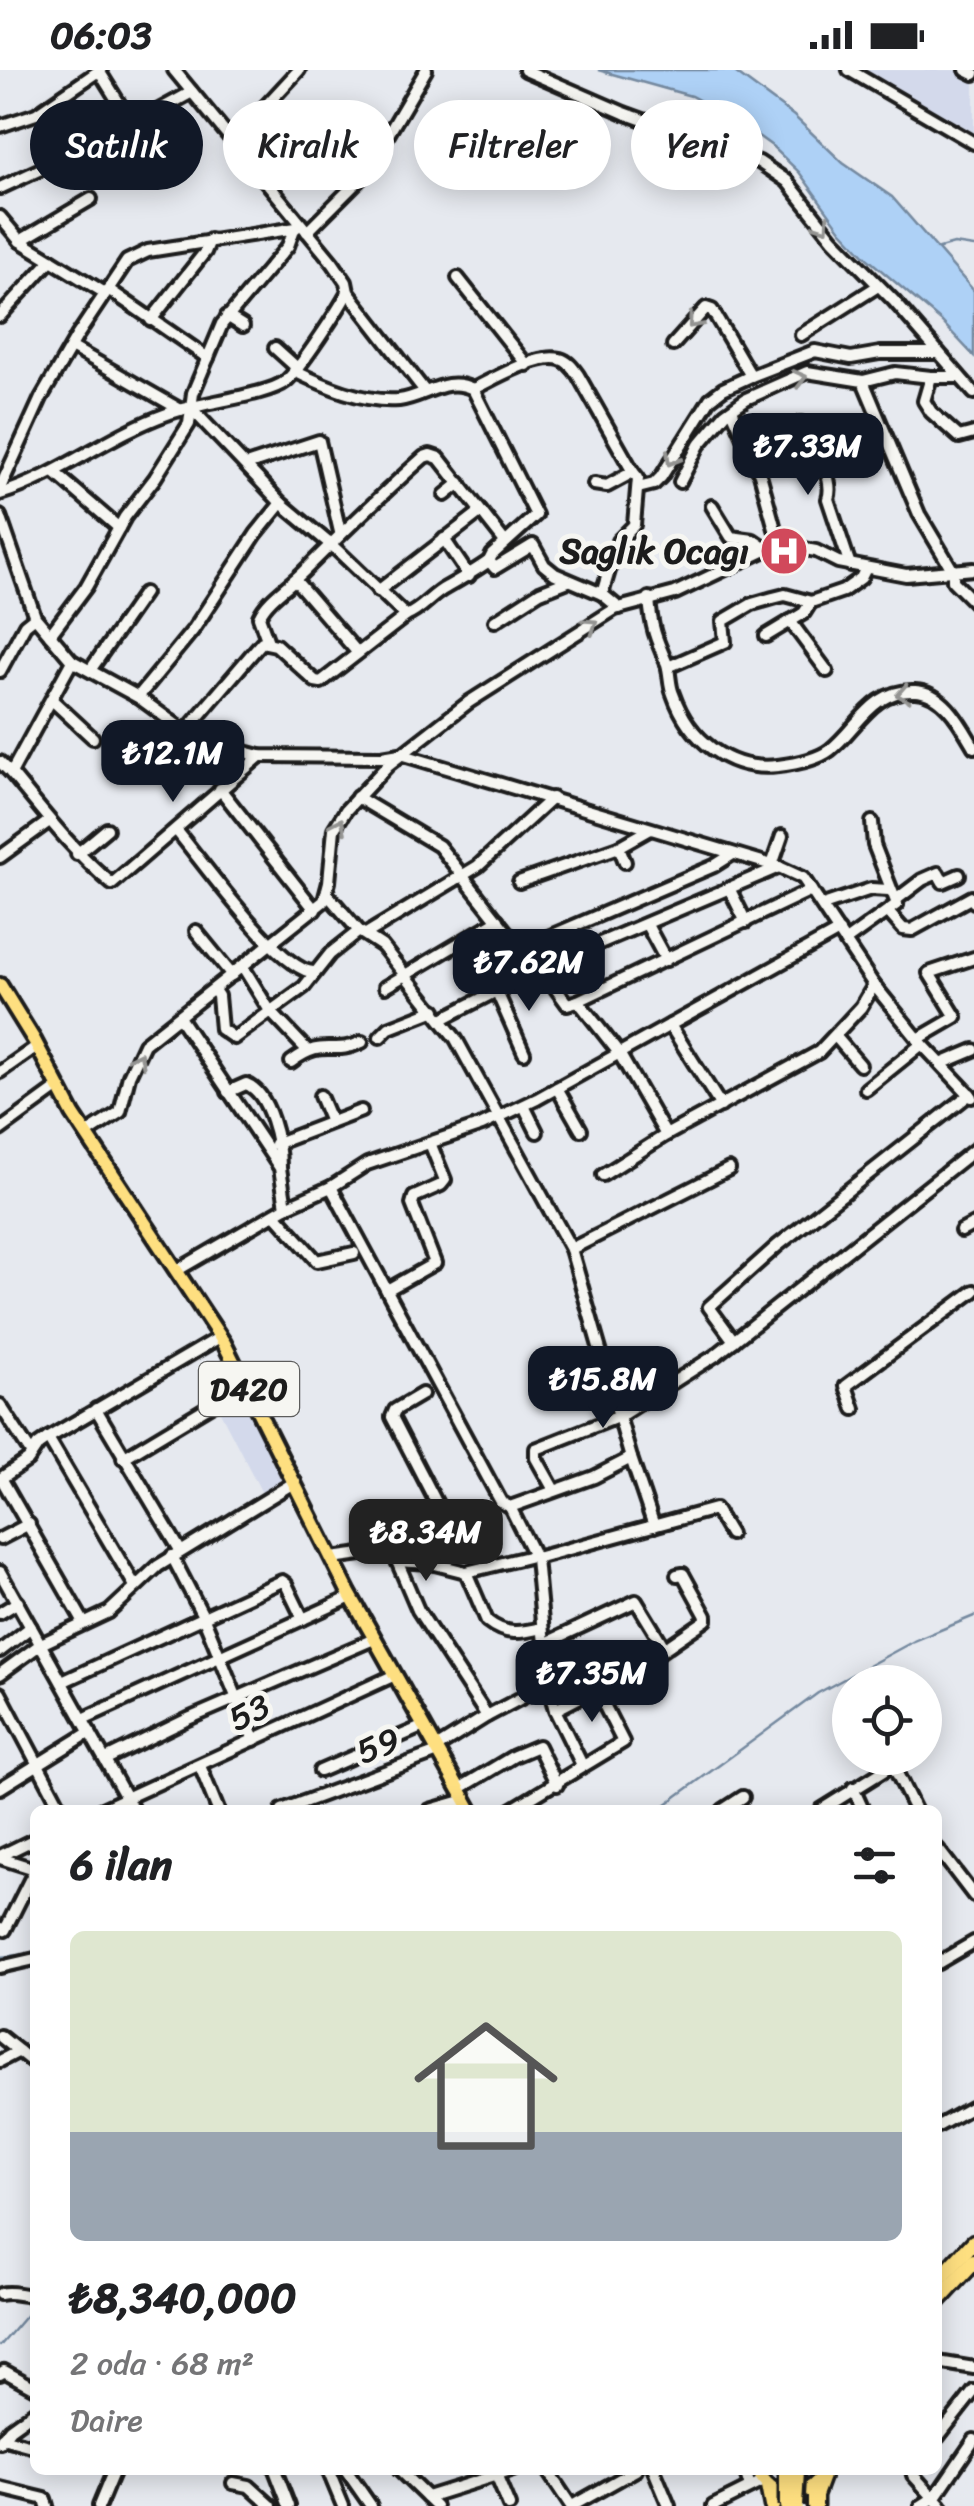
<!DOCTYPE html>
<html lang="tr">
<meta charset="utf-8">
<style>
:root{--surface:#fff;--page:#f2f2f2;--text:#202124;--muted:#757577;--line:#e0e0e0;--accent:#111827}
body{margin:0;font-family:Sriracha,sans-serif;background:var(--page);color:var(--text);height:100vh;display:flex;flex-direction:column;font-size:38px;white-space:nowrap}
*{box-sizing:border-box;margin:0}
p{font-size:32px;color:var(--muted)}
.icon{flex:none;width:55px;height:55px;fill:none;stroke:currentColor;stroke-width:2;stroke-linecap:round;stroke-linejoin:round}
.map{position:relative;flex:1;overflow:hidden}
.side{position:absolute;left:30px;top:1735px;width:912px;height:670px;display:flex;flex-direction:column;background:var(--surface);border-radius:15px;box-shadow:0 5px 25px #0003}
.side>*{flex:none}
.guide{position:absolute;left:30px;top:30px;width:915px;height:90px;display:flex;gap:20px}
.buttons{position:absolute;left:832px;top:1595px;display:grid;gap:20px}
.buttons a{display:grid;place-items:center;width:110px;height:110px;border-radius:50%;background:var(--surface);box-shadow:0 5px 25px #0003;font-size:50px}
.price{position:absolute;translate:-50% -85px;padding:0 22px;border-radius:20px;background:var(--accent);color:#fff;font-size:32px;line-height:65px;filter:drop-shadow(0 2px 5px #0008)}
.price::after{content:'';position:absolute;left:50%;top:60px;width:30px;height:22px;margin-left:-15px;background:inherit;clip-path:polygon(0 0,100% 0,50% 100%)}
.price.on{background:#222;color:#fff}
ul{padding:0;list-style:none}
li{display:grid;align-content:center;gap:20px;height:530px;padding:0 40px}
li+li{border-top:2px solid var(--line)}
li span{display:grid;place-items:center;height:310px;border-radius:15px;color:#555}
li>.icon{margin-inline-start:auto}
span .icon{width:180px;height:180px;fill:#fffc;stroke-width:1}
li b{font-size:42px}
h2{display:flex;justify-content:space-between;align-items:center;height:120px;padding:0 40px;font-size:42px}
.pill{padding:0 35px;border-radius:45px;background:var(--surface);box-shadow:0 5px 25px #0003;font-size:35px;line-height:90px}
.pill.on{background:var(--accent);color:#fff}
.status{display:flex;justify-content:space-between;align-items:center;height:70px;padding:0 50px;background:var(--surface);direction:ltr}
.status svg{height:28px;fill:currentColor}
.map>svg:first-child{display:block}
.built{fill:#d3d9eb}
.water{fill:#aed1f6;stroke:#74899f;stroke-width:2.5}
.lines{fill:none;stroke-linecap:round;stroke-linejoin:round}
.stream{stroke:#74899f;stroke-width:2.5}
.minor-casing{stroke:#1c1c1c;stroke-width:18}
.major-casing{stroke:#1c1c1c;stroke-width:20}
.highway-casing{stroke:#1c1c1c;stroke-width:21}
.minor{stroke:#f6f6f2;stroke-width:10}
.major{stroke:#fedf80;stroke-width:12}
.highway{stroke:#fedf80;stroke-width:14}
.highway-bridge-casing{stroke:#1c1c1c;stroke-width:21;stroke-linecap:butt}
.highway-bridge{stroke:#fedf80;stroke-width:14}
.oneway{stroke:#949492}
.labels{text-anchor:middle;stroke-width:10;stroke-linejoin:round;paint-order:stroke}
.shield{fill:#f6f6f2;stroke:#5d5d5c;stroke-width:2.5}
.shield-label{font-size:32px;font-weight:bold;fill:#1c1c1c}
.poi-label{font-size:35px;font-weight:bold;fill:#1c1c1c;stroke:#f6f6f2;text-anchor:end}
.street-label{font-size:35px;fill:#1c1c1c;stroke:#f6f6f2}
</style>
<div class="status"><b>06:03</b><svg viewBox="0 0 49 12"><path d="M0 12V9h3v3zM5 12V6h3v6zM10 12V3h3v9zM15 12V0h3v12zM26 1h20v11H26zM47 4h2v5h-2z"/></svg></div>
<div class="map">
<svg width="974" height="2436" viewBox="0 0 974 2436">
<rect width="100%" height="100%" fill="#e6e9ef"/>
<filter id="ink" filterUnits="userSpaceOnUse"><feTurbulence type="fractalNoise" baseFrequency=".01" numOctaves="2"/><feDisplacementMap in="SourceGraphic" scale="20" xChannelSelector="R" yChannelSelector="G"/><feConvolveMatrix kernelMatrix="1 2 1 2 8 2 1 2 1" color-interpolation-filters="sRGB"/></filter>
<g filter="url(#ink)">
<g class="built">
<polygon points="837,0 974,0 974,79"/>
<polygon points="244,1322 290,1411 263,1425 217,1336"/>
</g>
<polygon class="water" points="598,0 732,0 794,46 843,93 892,127 974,221 974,286 941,251 868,189 841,160 799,102 772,76 736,50 691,26"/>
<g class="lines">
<g class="stream">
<polyline points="936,179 954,174 974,177"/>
<polyline points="658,1740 818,1623 914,1571 974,1546"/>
<polyline points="0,1887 35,1883"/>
<polyline points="0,2276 35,2235"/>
</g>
<g class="minor-casing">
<g id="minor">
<polyline points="525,0 624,43 759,92 787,111 833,169 894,231 974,323"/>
<polyline points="849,0 974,73"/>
<polyline points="966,0 974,4"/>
<polyline points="99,1 132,54"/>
<polyline points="0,56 36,44 100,0"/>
<polyline points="234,70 299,0"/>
<polyline points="269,113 286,92 286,86"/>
<polyline points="0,118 110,67 192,22"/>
<polyline points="0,147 20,171 105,223"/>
<polyline points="307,162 365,104 426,0"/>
<polyline points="20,171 91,129"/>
<polyline points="458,208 527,295"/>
<polyline points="108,219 208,288"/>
<polyline points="348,222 424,320"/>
<polyline points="0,246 51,190"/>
<polyline points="227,246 243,256"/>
<polyline points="151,250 205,182 210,170"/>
<polyline points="801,265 878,216"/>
<polyline points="673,275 706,238 712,240 751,306"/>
<polyline points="71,277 181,340"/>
<polyline points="275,278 296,297"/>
<polyline points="959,307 931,307 924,331 931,342 959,367 974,363"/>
<polyline points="863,311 919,444 953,501 953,511 974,532"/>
<path d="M473 319C494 309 537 283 560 289 568 291 573 298 578 305L633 402"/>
<path d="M190 337 281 433 336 479 406 546C423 539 431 525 447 517 461 509 475 501 489 491L492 485 536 445 473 319C446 305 425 327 399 330 363 333 325 316 294 301"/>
<polyline points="732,340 760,404 775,459 786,475"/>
<path d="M801 353C811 373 836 407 828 429L850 495"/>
<polyline points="246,395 319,371 340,462"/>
<polyline points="54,402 119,458"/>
<polyline points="680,412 699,375 725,344 746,329 807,302 863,311 895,303 931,307"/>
<polyline points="594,414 607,416 633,402 638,408 634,455 618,471 602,524"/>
<polyline points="0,418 41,328 77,266 127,191 148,181 296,158"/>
<polyline points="638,418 654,414 661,407 710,329 723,319 751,306 815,281 851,288 880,283 937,283"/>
<path d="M0 424C59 406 108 365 167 344 195 333 268 326 286 311 300 299 339 239 348 222L346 212 333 193 174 0"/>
<polyline points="445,425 460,413"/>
<polyline points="712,436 731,467 753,470 766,479"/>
<polyline points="0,446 35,547 72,591 138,627 190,665 207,672 260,686 382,687 400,684 779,797 803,808 874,915 861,937 819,982 666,1065 603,1105"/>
<polyline points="444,469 469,506"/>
<polyline points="489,491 495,498 533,475 544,495 555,504 602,524 619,538"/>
<polyline points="295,510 357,582"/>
<polyline points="378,521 480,442"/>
<path d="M649 528C651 557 656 569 667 594 670 604 669 615 673 624 689 670 729 702 778 696 794 694 817 690 830 680 858 658 872 619 915 621 944 622 961 655 974 677"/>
<polyline points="495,551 540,522 568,511"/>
<polyline points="790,551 827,601"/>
<polyline points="50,565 86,517 125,447 155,408 189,354 193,323 222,254 288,176 294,159"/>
<polyline points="766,566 804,543 811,532"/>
<path d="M268 572 259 547C267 529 289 516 303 502 342 463 382 424 424 387L430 385 439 388 505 472"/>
<path d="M72 591 11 703C45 744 71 779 112 814L260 686"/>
<polyline points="668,597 725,572 723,551 752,534 773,528 785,525 811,532 843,521 861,508 866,498"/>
<polyline points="91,599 144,523"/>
<polyline points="0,601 25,555 35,547"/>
<polyline points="138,627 193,560 256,464 281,433"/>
<polyline points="52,630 93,668"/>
<polyline points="185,662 262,572 276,575 315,611 321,612 406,546"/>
<polyline points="0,692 11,703"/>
<polyline points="220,719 315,840"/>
<polyline points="357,727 439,776 520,879 714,796 733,784"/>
<path d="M176 760C200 788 282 905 315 902"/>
<polyline points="619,777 625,792"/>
<polyline points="77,784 107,759"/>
<polyline points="0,787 48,752"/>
<polyline points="772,795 782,766"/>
<polyline points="519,812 619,777 649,760"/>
<polyline points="730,820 746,852"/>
<polyline points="327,824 359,861 382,876 456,969 571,1179 729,1099"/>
<polyline points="897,829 922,810 938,803 943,812 959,805"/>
<polyline points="823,835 871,819 889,820"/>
<polyline points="888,842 903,859 912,860 972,827 974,832"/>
<polyline points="647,855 666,890"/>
<polyline points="196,861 232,905"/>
<polyline points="366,864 478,796 552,728"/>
<polyline points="847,870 897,834 874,775 872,752"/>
<polyline points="520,879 535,902"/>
<polyline points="243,897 270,941 307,980"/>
<polyline points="541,898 779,797"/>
<polyline points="874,915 922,974 972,1027"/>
<polyline points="385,917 498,850"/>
<polyline points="214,920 218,926 221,959 234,968 304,917 330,884 359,861"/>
<polyline points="497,922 524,983"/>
<polyline points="179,947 280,1098 286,1137 331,1117 367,1094 482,1055 537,1029 839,861"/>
<polyline points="442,949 541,898 567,934 578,931"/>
<polyline points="670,955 721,1036"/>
<polyline points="380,967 389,958 435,940"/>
<polyline points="836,967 860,995"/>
<polyline points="918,969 956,947 929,903 974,888"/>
<path d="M291 992C325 966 331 987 362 972"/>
<polyline points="943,993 974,980"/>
<polyline points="0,1002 37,976"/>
<polyline points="557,1018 581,1060"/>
<polyline points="866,1019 922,974"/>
<path d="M228 1022 246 1014C270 1023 280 1073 280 1097"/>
<polyline points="320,1026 331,1052"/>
<polyline points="524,1036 537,1062"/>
<polyline points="0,1060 59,1017"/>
<polyline points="86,1064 120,1042 129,1006 144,974 324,831 329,812 334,759 346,740 388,695 469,632 615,539 675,523 778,474 816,481 838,492 906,505 974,499"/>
<polyline points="666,1065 619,983 578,931 811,820"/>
<polyline points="275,1074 361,1041"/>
<polyline points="331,1117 501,1432 510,1437 594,1407 631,1388 654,1456"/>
<polyline points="275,1144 317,1191 354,1183"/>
<polyline points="961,1161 974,1154"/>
<polyline points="571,1179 631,1388"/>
<polyline points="176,1201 286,1137"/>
<polyline points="387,1220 435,1193 412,1134 414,1127 441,1115 445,1110 430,1073"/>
<polyline points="734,1271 709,1237 777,1176 970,1024"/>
<polyline points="0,1335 31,1383"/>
<polyline points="96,1339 180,1480"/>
<polyline points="854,1339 846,1316 974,1221"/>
<polyline points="48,1368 135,1516"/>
<polyline points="123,1388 246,1314"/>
<polyline points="1,1408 84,1553"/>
<polyline points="0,1409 28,1390 38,1375 48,1368 220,1267"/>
<polyline points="554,1420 536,1388 536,1379 620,1346 716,1285 974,1080"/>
<polyline points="510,1437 535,1487"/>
<polyline points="0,1469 29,1454"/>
<polyline points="390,1480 434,1441 437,1434 392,1347 395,1340 422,1324"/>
<polyline points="172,1486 203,1546 254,1670"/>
<path d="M332 1488 390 1480 397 1491 431 1493 466 1502 487 1551C506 1566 520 1563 542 1558"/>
<polyline points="397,1491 418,1540 487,1646"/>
<polyline points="0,1502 133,1740"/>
<polyline points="466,1502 532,1486"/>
<polyline points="0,1543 18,1532"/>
<polyline points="544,1574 536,1488 715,1439 730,1464"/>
<polyline points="664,1577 636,1531 544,1574 548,1614 555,1640 638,1597 706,1550 706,1546 683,1504 677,1505"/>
<polyline points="0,1581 31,1557"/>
<polyline points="0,1604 41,1574 109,1542 158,1496 295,1412"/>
<polyline points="62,1612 282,1511 286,1514 303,1549"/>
<polyline points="0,1623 62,1740"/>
<polyline points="555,1640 582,1695"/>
<polyline points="83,1649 351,1527"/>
<polyline points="436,1678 487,1646 548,1614"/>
<polyline points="106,1689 188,1649 374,1569"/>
<polyline points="200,1696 218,1740"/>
<polyline points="320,1701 424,1656"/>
<polyline points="0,1718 90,1662"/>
<polyline points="853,1718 863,1740"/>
<polyline points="459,1719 514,1686 538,1676 557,1715"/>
<polyline points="100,1740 395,1605"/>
<polyline points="282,1740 438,1682"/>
<polyline points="430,1740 465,1730"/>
<polyline points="511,1740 623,1672 596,1619"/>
<polyline points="723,1740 743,1727"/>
<polyline points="821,1740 893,1695 915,1740"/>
<polyline points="938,1779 974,1826"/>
<polyline points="0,1786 35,1769"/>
<polyline points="0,1788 35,1799"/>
<polyline points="0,1858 5,1860 35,1800"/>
<polyline points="938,1893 974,1872"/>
<polyline points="0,1897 35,1889"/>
<polyline points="0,1966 35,1994"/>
<polyline points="0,1991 19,1981"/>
<polyline points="938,2056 974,2036"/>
<path d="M0 2224C13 2220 22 2227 35 2225"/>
<polyline points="938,2292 974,2298"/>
<polyline points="0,2304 4,2301 35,2318"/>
<polyline points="938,2367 974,2321"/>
<polyline points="2,2368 35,2377"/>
<polyline points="0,2372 10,2359 35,2341"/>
<polyline points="275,2400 289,2436"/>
<polyline points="328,2400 343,2436"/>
<polyline points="346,2400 371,2436"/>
<polyline points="399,2400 436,2436"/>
<polyline points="547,2400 571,2436"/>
<polyline points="654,2400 669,2436"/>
<polyline points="745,2400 750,2417"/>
<polyline points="912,2400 913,2405 941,2436"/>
<polyline points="496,2405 509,2436"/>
<polyline points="233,2413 249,2416 271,2436"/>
<polyline points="0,2418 45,2429 47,2436"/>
<polyline points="427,2427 513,2400"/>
<polyline points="99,2436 114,2400"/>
<polyline points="572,2436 636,2400"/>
<polyline points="713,2436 763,2411"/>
<polyline points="921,2436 935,2427 974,2370"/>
</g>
</g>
<g class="major-casing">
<g id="major">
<polyline points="0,915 34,970 73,1044 224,1273 349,1523 471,1740"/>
<path d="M758 2400C770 2427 799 2432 819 2410"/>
</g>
</g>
<g class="highway-casing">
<g id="highway">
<polyline points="938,2211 974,2172"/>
<polyline points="938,2231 974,2192"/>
<polyline points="768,2416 772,2436"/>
<polyline points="815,2436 815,2425 822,2406"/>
</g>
</g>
<use href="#minor" class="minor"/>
<use href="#major" class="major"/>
<use href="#highway" class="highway"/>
<g class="highway-bridge-casing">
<g id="highway-bridge">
<polyline points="787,2400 787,2436"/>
<polyline points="795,2436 797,2400"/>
</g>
</g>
<use href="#highway-bridge" class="highway-bridge"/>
</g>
<defs><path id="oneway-chevron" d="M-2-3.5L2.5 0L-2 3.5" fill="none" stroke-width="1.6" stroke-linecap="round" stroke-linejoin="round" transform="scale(2.5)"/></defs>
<g class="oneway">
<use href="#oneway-chevron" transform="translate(823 155) rotate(55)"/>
<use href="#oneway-chevron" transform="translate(694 252) rotate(132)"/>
<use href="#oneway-chevron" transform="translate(800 308) rotate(-14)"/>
<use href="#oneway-chevron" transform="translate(672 389) rotate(120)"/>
<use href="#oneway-chevron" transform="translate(591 555) rotate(-33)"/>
<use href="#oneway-chevron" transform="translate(903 624) rotate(170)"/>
<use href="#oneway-chevron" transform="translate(339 755) rotate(-65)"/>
<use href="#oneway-chevron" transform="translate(138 989) rotate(-64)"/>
</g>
</g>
<defs>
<g id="hospital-disc" transform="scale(2.5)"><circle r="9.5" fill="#d1495b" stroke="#f6f6f2"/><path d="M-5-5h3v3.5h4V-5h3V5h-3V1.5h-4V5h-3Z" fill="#fff"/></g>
</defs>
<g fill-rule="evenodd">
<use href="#hospital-disc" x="784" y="481"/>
</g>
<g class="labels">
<rect class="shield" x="199" y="1292" width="100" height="54" rx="8"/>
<g class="shield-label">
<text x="249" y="1330">D420</text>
</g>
<g class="poi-label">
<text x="749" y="493">Saglık Ocagı</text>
</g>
<g class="street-label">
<text transform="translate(249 1642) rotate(-25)" y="12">53</text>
<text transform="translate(378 1675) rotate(-21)" y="12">59</text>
</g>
</g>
</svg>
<div class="buttons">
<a><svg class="icon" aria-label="locate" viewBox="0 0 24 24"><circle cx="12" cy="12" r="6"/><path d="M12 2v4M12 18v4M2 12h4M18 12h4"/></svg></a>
</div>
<b class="price" style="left:808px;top:428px">₺7.33M</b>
<b class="price" style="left:173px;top:735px">₺12.1M</b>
<b class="price" style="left:529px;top:944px">₺7.62M</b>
<b class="price" style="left:603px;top:1361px">₺15.8M</b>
<b class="price on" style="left:426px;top:1514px">₺8.34M</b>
<b class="price" style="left:592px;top:1655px">₺7.35M</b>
<div class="guide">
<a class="pill on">Satılık</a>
<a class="pill">Kiralık</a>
<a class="pill">Filtreler</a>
<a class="pill">Yeni</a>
</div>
<section class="side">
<h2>6 ilan<svg class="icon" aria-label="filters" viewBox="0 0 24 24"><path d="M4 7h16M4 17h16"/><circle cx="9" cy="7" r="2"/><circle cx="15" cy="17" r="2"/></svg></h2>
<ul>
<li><span style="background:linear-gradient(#dfe7d0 65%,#9aa5b1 0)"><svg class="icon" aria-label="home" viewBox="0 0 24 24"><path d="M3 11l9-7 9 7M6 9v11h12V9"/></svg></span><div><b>₺8,340,000</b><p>2 oda · 68 m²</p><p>Daire</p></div></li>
</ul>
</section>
</div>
